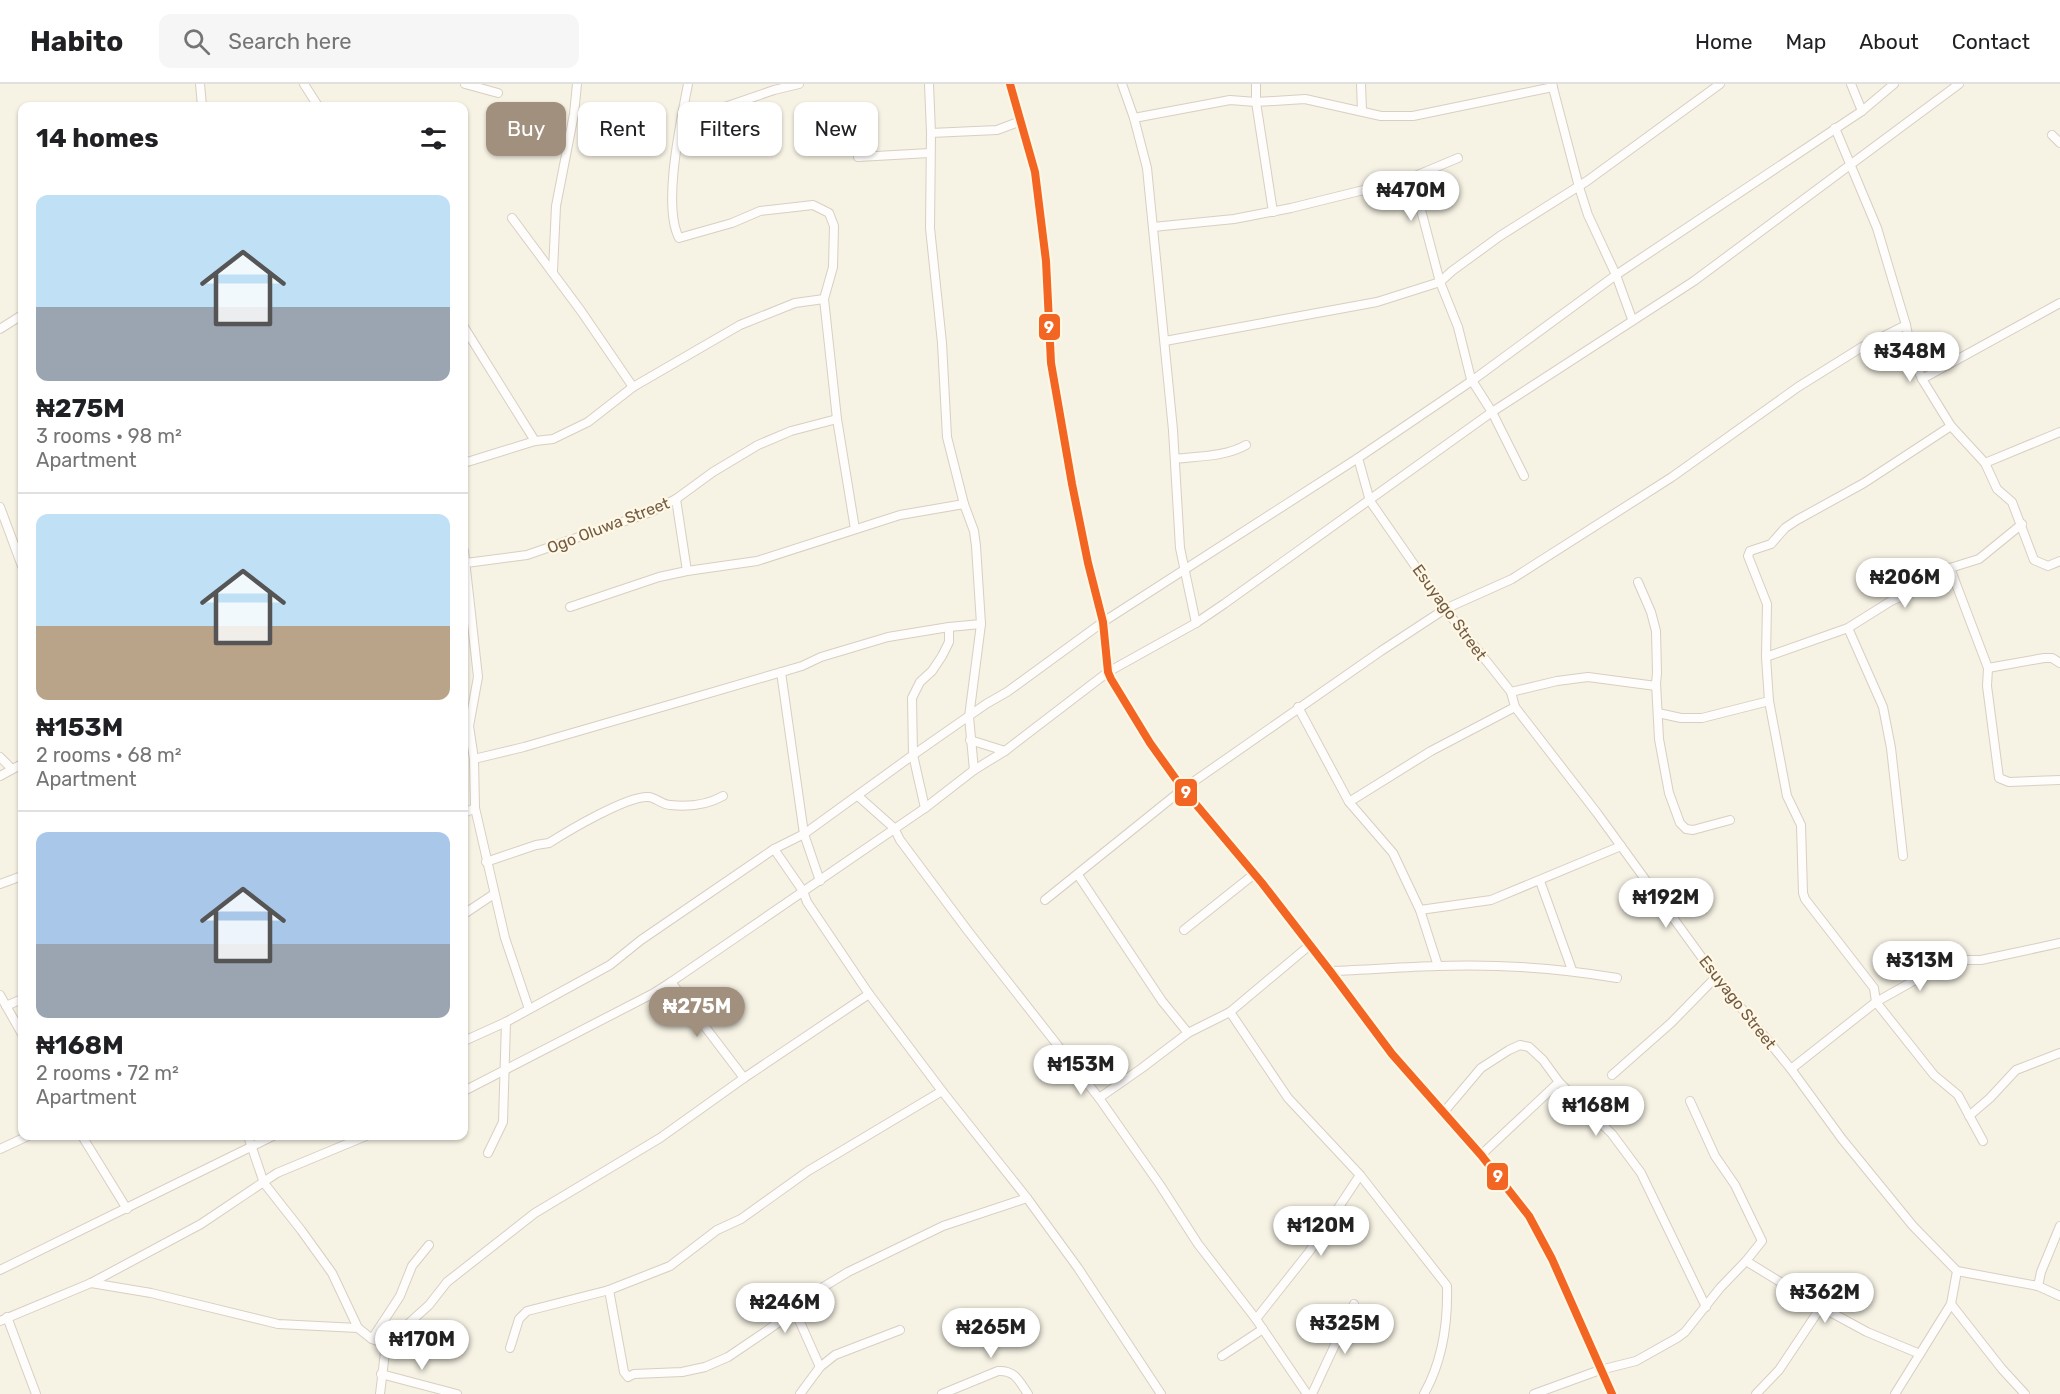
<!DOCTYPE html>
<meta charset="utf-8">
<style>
:root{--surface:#fff;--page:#f6f6f6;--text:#202124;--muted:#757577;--line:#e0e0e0;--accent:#a1907d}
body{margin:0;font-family:Rubik,sans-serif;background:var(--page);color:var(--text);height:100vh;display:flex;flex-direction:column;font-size:22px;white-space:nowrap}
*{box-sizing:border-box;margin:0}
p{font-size:20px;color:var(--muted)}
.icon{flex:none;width:33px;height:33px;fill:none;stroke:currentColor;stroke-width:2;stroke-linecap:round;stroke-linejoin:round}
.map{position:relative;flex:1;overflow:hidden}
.sheet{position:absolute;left:18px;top:18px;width:450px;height:1038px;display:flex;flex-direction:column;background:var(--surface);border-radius:12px;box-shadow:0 2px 4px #0004}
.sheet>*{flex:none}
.guide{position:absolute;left:486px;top:18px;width:570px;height:54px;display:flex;gap:12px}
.price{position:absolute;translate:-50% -51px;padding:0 14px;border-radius:21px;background:#fff;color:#222;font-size:20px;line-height:39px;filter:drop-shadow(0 2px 3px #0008)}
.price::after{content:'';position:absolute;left:50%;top:36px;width:18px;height:14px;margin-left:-9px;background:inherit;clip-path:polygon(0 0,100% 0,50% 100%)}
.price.active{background:var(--accent);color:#fff}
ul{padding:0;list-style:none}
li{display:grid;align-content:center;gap:12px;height:318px;padding:0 18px}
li+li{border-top:2px solid var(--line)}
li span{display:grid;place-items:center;height:186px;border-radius:12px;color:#555}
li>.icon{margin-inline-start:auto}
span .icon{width:108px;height:108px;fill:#fffc;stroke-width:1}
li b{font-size:26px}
h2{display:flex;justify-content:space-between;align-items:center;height:72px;padding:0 18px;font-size:26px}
.chip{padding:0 21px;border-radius:12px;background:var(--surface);box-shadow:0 2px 4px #0004;font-size:21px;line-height:54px}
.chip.active{background:var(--accent);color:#fff}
header{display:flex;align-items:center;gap:36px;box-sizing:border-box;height:84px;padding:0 30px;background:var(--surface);border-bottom:2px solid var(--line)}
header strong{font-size:28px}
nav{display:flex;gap:33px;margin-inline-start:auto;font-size:21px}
.search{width:420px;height:54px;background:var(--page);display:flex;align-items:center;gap:15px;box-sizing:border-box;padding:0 21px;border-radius:12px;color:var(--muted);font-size:22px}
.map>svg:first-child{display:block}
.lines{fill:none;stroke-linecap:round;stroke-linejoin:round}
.minor-casing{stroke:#d7cfc3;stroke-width:10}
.minor{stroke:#fefdfb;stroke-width:8}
.bus-1-casing{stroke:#fff8e5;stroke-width:12}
.bus-1{stroke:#f26522;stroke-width:8}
.labels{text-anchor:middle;stroke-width:4.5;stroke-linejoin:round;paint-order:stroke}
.street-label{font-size:16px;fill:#735b45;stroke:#fff8e5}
.line-badge{stroke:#fff8e5;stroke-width:2}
.badge-label{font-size:16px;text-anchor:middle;font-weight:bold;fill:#fff}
</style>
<header>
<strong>Habito</strong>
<div class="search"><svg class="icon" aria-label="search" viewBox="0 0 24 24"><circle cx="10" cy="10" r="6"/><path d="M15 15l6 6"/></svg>Search here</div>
<nav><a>Home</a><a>Map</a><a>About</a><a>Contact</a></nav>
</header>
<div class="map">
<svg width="2060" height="1310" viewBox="0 0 2060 1310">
<rect width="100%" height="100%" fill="#f6f2e4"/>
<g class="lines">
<g class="minor-casing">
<g id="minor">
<polyline points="200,0 202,22"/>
<polyline points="304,0 318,22"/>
<polyline points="465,0 498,9"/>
<path d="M688 0C681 37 662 121 679 154L732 139 760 127 813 121 829 129 834 142 833 183 824 215 837 335 855 445"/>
<polyline points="929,0 931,49 930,144 942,259 947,353 964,420 974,447 976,462 981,540 969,633 974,686"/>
<polyline points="1010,0 1035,88 1046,177 1051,279 1072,400 1088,479 1103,538 1108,588 1111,595 1150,659 1183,705 1262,799 1330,887 1392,970 1481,1071 1529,1132 1552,1175 1612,1310"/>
<polyline points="1122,0 1134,34 1147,84 1173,346 1180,464 1196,539"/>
<polyline points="1256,0 1256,18 1273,128"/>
<polyline points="1361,0 1362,27"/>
<polyline points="1552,0 1579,103 1588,131 1616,191 1632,235"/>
<polyline points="1851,0 1862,27"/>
<polyline points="1134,34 1230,16 1256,18 1305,15 1381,32 1413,32 1553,3"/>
<polyline points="681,38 774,6 799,0"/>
<polyline points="1835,44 1877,144 1906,241 1912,271 1922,295 1951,342 1985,379 1997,405 2012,418 2034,476 2048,482 2060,477"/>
<polyline points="931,49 997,46 1021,37"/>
<polyline points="2052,51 2060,59"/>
<polyline points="858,73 930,69"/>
<polyline points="1408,95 1458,74"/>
<polyline points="512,134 581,227 633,303"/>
<polyline points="1153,143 1234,135 1291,124 1408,95 1421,126 1440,198 1458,243 1471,295 1492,328 1524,392"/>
<polyline points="553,187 556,122 574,30 577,0"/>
<polyline points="464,243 535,357"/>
<polyline points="0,245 22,231"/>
<polyline points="1165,257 1377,218 1440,198 1452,187 1500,152 1587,97 1720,0"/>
<polyline points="1922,295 2060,219"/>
<polyline points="1951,342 1864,399 1797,436 1785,444 1771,460 1750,467 1748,472 1767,520 1766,573 1769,617 1787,712 1801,741 1803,809 1805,815 1874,904 1876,918 1934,991 1958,1011 1983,1057"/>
<polyline points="1358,374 1370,417 1445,525 1511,608 1515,623 1597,729 1716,893 1791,985 1842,1055 1913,1142 1957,1187 1951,1220 1895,1310"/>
<path d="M1175 375C1198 372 1225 373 1246 361"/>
<polyline points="464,379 535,357 553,355 588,338 633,303 740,241 795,219 824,215"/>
<polyline points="1985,379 2060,348"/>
<polyline points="676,415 687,487"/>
<polyline points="0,423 22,482"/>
<polyline points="464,467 478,593 469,642 474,675 475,724 464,729"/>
<polyline points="466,479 527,471 651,428 676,415 713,388 758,361 791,347 837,335"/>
<polyline points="1950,484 1988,584 1987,602 1999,694 2009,698 2060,696"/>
<polyline points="1638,498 1651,528 1656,547 1657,589 1656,599 1659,655 1669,709 1680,739 1686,745 1693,746 1730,736"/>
<polyline points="570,523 659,493 687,487 757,477 900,431 964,420"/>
<polyline points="1848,544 1883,623 1891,664 1903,772"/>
<polyline points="1766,573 1848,544 1891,517 1920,505 1950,484 1979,475 2022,440"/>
<polyline points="1988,584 2044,574 2052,574 2060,579"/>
<polyline points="781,588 804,750 820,797"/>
<polyline points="1511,608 1557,597 1588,593 1656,602"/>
<polyline points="1298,623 1349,718 1393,769 1420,826 1438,882"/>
<polyline points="1658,629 1681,634 1702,634 1769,617"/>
<polyline points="970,656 1005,667"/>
<polyline points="0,673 12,685"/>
<polyline points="474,675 524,663 686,616 802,582 821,573 888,553 949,543 981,540"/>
<polyline points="0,692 22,680"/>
<polyline points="858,712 894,744 900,756 968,847 1099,1014 1160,1101 1198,1160 1256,1235 1307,1310"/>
<polyline points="1349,718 1431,667 1515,623"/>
<polyline points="475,724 505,854 529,925"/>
<polyline points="925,724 913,671 912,614 920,598 932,587 942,572 949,558 949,543"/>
<polyline points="774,765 803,807 807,818 869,910 942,1007 1027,1114 1078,1184 1161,1310"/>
<path d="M486 778 536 761 549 759C568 747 628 711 649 713 656 714 663 721 670 721 688 723 707 721 723 712"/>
<polyline points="1078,791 1162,917 1188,949"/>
<polyline points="1540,797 1572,886"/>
<polyline points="0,800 22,792"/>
<polyline points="1045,816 1183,705 1381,567 1445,525 1512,495 1672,393 1798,303 1862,263 1906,241"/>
<polyline points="1420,826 1491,816 1621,762"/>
<polyline points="464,830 494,810"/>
<polyline points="1184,846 1253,791"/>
<path d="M1330 887C1366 886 1401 883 1437 882 1496 880 1558 884 1617 894"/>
<polyline points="671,898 744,994"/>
<polyline points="0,911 22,950"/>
<polyline points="6,922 22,915"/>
<path d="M1230 928 1288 1014 1360 1091 1447 1202C1448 1239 1442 1278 1424 1310"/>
<polyline points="464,957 506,938 610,881 641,856 774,765 804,750 913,671 986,620 1007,608 1103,538 1358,374 1473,296 1616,191 1862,27 1894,0"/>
<polyline points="1791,985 1876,918 1933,886 1964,876 1981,876 2060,859"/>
<polyline points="1612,991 1671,939 1716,893"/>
<polyline points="464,1007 654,909 671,898 925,724 974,686 1005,667 1108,588 1196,539 1224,520 1492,328 1694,197 1959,0"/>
<polyline points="1099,1014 1142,984 1188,949 1230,928 1310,861"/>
<polyline points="1443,1029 1481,984 1509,966 1520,961 1529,963 1543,976 1559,998 1612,1050 1641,1089 1706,1223"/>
<polyline points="1969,1032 1990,1014 2016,986 2060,969"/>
<polyline points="82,1052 127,1125"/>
<polyline points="248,1052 264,1099 301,1146 332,1189 358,1244"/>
<polyline points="0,1065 28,1052"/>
<polyline points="488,1069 503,1038 506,938"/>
<polyline points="1481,1071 1559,998"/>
<polyline points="1746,1177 1821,1223 1867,1248 1920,1270"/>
<polyline points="0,1186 273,1052"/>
<polyline points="1957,1187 2038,1202 2060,1212"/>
<polyline points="91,1199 151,1209 278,1240 358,1244 372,1255 386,1260 429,1221 447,1198 535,1129 660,1054 744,994 869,910"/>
<polyline points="2038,1202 2041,1188 2060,1142"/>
<polyline points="609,1206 624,1288 628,1293 634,1290 682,1288 705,1283 728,1273 762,1250 795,1227 820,1205 848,1188 943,1142 1027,1114"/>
<polyline points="1951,1220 2002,1285 2025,1310"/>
<polyline points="795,1227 820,1283"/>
<polyline points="7,1233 36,1310"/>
<polyline points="1256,1235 1309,1168 1360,1091"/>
<polyline points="0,1237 91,1199 201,1140 277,1089 366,1052"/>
<polyline points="372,1255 400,1212 412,1182 429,1161"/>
<polyline points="510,1264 519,1235 527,1227 609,1206 670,1182 717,1146 741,1135 808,1087 942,1007"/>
<polyline points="1222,1272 1263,1245"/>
<polyline points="381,1290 457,1310"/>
<polyline points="380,1310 386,1260"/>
<polyline points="800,1310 820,1283 835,1271 900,1246"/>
<path d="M942 1310 998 1287C1015 1286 1019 1297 1028 1310"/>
<polyline points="1312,1310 1354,1220"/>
<polyline points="1534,1310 1600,1286 1636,1277 1677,1254 1685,1248 1720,1204 1746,1177 1762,1157 1735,1101 1715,1072 1690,1017"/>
<polyline points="1756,1310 1779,1286 1821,1223"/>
</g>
</g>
<use href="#minor" class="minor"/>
<g class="bus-1-casing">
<polyline id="bus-1" points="1010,0 1035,88 1046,177 1051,279 1072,400 1088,479 1103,538 1108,588 1111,595 1150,659 1183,705 1262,799 1330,887 1392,970 1481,1071 1529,1132 1552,1175 1612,1310"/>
</g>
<use href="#bus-1" class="bus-1"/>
</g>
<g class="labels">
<g class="street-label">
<text transform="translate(608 441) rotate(-21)" y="6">Ogo Oluwa Street</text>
<text transform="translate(1450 528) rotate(54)" y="6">Esuyago Street</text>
<text transform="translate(1738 918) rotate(52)" y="6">Esuyago Street</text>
</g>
</g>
<g class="line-badge">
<rect x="1038" y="229" width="23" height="28" rx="6" fill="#f26522"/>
<rect x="1174" y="694" width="24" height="29" rx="6" fill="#f26522"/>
<rect x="1486" y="1078" width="23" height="29" rx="6" fill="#f26522"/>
</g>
<g class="badge-label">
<text x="1049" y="249">9</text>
<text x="1186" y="714">9</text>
<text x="1498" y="1098">9</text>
</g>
</svg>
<b class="price" style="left:1411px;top:138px">₦470M</b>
<b class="price" style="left:1910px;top:299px">₦348M</b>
<b class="price" style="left:1905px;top:525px">₦206M</b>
<b class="price" style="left:1666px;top:845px">₦192M</b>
<b class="price" style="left:1920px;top:908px">₦313M</b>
<b class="price active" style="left:697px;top:954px">₦275M</b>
<b class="price" style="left:1081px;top:1012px">₦153M</b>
<b class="price" style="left:1596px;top:1053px">₦168M</b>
<b class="price" style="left:1321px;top:1173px">₦120M</b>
<b class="price" style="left:1825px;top:1240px">₦362M</b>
<b class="price" style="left:785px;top:1250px">₦246M</b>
<b class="price" style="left:1345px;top:1271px">₦325M</b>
<b class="price" style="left:991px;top:1275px">₦265M</b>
<b class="price" style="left:422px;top:1287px">₦170M</b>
<div class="guide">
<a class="chip active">Buy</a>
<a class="chip">Rent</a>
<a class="chip">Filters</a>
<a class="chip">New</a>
</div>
<section class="sheet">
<h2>14 homes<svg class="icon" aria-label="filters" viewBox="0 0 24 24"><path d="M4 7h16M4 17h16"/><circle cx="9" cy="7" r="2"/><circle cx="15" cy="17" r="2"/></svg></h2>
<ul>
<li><span style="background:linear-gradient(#bfe0f5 60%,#9aa5b1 0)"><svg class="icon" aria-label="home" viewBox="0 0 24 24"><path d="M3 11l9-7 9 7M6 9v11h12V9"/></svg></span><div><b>₦275M</b><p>3 rooms · 98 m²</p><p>Apartment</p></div></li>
<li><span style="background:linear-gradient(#bfe0f5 60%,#b9a48a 0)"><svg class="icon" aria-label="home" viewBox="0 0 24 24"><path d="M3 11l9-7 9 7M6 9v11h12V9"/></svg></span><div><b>₦153M</b><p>2 rooms · 68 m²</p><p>Apartment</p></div></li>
<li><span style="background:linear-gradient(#a9c7e8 60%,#9aa5b1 0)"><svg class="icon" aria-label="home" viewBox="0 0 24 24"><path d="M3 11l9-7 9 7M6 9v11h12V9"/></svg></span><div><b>₦168M</b><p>2 rooms · 72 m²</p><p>Apartment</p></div></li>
</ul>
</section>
</div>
